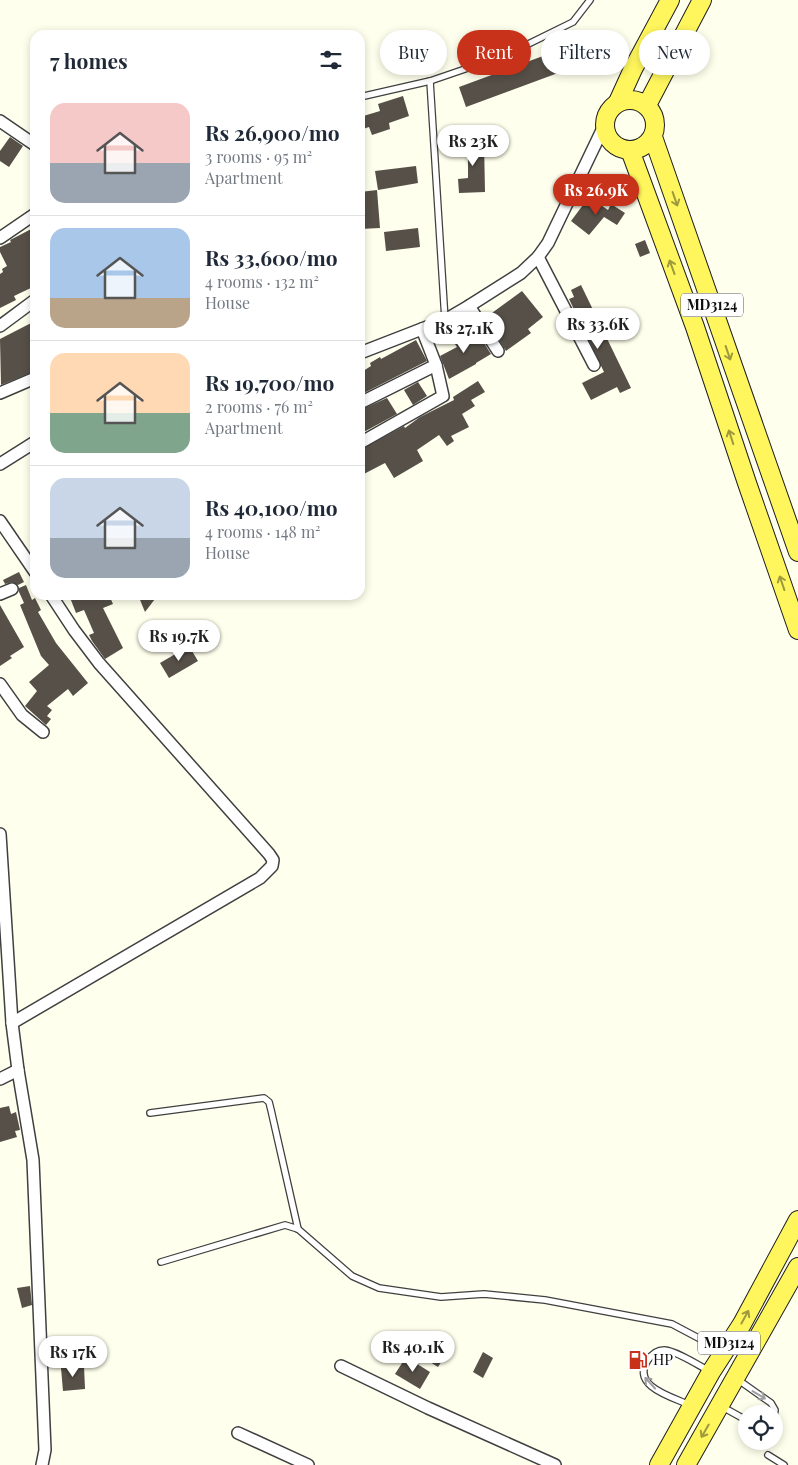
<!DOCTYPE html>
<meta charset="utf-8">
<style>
:root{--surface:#fff;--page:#f6f6f7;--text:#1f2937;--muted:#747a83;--line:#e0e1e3;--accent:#c8321a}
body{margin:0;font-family:"Playfair Display",serif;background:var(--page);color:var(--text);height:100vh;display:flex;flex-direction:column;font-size:19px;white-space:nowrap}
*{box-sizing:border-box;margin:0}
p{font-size:16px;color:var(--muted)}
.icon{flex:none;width:28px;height:28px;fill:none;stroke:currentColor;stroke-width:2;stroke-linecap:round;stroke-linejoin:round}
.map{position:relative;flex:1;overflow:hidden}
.drawer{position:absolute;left:30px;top:30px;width:335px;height:570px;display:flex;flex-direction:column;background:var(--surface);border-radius:15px;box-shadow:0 2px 8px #0003}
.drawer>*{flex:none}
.hud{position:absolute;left:380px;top:30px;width:342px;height:45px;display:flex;gap:10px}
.fabs{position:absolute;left:738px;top:1405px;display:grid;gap:10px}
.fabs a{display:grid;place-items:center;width:45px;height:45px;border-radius:50%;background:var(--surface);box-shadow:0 2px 8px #0003;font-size:25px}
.price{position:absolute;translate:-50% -42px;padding:0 11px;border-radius:18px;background:#fff;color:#222;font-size:16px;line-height:32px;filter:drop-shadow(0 1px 2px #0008)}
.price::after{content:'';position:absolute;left:50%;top:30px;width:15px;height:11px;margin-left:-8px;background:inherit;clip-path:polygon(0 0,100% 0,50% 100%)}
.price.selected{background:var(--accent);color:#fff}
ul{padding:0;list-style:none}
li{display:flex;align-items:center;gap:15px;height:125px;padding:0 20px}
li+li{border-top:1px solid var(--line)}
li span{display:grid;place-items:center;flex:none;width:140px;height:100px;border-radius:15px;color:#555}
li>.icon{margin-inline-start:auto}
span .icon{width:60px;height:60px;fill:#fffc;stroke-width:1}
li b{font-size:21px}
h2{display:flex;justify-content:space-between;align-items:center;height:60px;padding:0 20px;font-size:21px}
.pill{padding:0 18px;border-radius:22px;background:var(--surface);box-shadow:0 2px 8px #0003;font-size:18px;line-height:45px}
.pill.selected{background:var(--accent);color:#fff}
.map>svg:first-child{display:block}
.building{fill:#565048}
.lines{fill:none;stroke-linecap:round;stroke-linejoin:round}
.lane-casing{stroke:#404040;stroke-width:8}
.street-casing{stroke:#404040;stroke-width:14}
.primary-casing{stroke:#1e1e1e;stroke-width:20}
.lane{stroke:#fff;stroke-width:5.5}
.street{stroke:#fff;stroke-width:11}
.primary{stroke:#fff65d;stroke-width:18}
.oneway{stroke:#9e993d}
.oneway2{stroke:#9e9e9e}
.labels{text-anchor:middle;stroke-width:5;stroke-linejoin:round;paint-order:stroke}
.shield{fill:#fff;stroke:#565656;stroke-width:1}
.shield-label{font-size:14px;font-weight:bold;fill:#0d0d0d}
.poi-label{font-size:15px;fill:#0d0d0d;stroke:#fff;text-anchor:start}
</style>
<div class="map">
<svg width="798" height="1465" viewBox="0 0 798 1465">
<rect width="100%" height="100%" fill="#ffffed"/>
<g class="building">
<polygon points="551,53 558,73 466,107 459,87"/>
<polygon points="403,96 409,116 389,123 390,129 372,135 369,127 360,130 360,117 380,111 378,104"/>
<polygon points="10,137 23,146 9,167 0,161 0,151"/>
<polygon points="484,141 485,192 459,193 458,179 468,178 468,156 458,157 457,142"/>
<polygon points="416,166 418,183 378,190 375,171"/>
<polygon points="377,190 380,228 360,229 360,192"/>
<polygon points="589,197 608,210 611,204 625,213 617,225 604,217 589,235 571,221"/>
<polygon points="35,227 35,286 14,296 16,300 0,308 0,274 3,272 2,269 7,266 0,252 0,247 11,242 10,240 14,238"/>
<polygon points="418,228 420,247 386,251 384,232"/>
<polygon points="645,240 650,253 640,257 635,244"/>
<polygon points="581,285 631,388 620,393 617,387 591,400 582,383 604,372 569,299 574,297 571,290"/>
<polygon points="522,291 543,317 528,329 531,333 506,351 485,318"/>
<polygon points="35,321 35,371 1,385 0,339"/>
<polygon points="477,332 491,354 476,363 476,364 449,379 440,356 457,347 451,338 460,333 463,340"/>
<polygon points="416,340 427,361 360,395 360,373 371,366 370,363 380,357 381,359"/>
<polygon points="478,381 485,392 471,400 475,406 462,414 469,427 451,436 454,441 447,446 439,435 417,450 423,461 394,478 385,463 360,476 360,450 404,426 405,428 420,417 454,400 453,397"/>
<polygon points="418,382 427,396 413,405 404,390"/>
<polygon points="387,398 397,414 360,434 360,410"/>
<polygon points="19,572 24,582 18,585 12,582 5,584 3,580"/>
<polygon points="26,585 32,600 35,598 41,610 38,612 56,643 88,683 73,696 68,689 47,706 52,710 47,716 51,719 46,725 25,706 37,691 29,682 49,665 41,656 20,605 24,603 19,592 19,588"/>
<polygon points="69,595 109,595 113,604 103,608 123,648 105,659 92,641 89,635 94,633 84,610 76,613"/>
<polygon points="138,595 158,595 145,612"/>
<polygon points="0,605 24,647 10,656 12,658 0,666"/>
<polygon points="189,646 198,661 169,678 160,663"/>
<polygon points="9,1106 11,1114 16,1112 20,1130 15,1131 17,1137 0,1142 0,1108"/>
<polygon points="30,1286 32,1305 22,1308 17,1288"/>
<polygon points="483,1352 493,1358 483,1378 473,1372"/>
<polygon points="436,1354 443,1359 438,1367 430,1362"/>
<polygon points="406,1357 430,1372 420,1389 395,1374"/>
<polygon points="84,1366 85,1389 63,1391 61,1368"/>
</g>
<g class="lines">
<g class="lane-casing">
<g id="lane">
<polyline points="430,81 445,320"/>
<polyline points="360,97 430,81 506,55 573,22 590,0"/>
<polyline points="150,1113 264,1098 269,1102 271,1110 298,1229"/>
<polyline points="161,1262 285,1225 298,1229 352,1276 379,1288 441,1297 484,1294 545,1300 672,1324 721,1350"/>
<polyline points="737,1379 771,1403 775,1410 774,1416"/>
<path d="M690 1405C672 1397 630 1386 648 1360 652 1354 657 1350 664 1350 677 1351 698 1365 709 1371"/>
<polyline points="722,1407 728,1410 746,1420"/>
<polyline points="768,1455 784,1465"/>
</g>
</g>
<g class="street-casing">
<g id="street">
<polyline points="0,121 35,145"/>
<polyline points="0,238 35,214"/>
<polyline points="538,257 594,365"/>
<polyline points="469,306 498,351"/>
<polyline points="0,326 35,300"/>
<polyline points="360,353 445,320 469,306 521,273 538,257 548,243 605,124"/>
<polyline points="0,393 35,378"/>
<polyline points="360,403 436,365"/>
<polyline points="360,443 443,396 436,365 422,329"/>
<polyline points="0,464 35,442"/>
<polyline points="0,521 35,572"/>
<polyline points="0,594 12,589"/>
<polyline points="0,684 22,715 43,732"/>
<polyline points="0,834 12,1023 18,1070 33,1160 45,1450 42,1465"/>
<polyline points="12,1023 260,878 272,866 273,860 269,854 99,663 74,630 51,595"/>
<polyline points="0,1079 18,1070"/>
<polyline points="341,1366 428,1408 555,1465"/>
<polyline points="238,1433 308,1465"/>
</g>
</g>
<g class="primary-casing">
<g id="primary">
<circle cx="630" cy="125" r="25"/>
<polyline points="618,102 633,69 670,0"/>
<polyline points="647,105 702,0"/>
<polyline points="653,137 798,552"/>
<polyline points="630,150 695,327 747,483 798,630"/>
<polyline points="659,1465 711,1372 742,1324 798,1220"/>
<polyline points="686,1465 798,1267"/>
</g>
</g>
<use href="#lane" class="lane"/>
<use href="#street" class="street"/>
<use href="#primary" class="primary"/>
</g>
<defs><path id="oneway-shaft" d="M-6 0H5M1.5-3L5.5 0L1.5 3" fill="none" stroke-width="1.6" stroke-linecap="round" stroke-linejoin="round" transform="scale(1.25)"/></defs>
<g class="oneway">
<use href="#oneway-shaft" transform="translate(675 199) rotate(71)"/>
<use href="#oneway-shaft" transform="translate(672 267) rotate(-110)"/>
<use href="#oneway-shaft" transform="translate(728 353) rotate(71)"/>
<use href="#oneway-shaft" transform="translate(731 437) rotate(-108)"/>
<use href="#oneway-shaft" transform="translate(782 583) rotate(-109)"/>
<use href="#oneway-shaft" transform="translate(745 1317) rotate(-61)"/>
<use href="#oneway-shaft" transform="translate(705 1431) rotate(120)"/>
</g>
<g class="oneway2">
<use href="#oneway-shaft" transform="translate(650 1383) rotate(-133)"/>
<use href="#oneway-shaft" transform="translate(759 1395) rotate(31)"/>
</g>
<defs>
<g id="fuel-bare" transform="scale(1.5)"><path d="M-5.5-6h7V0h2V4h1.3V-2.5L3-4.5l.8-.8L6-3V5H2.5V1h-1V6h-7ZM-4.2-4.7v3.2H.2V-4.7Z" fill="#c8321a" stroke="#fff" stroke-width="2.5" paint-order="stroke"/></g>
</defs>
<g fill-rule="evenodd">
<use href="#fuel-bare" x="638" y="1360"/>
</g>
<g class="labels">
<g class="shield">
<rect x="681" y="293.5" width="62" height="23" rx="4"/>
<rect x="698" y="1331.5" width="62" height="23" rx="4"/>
</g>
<g class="shield-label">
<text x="712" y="310">MD3124</text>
<text x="729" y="1348">MD3124</text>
</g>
<g class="poi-label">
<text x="653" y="1365">HP</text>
</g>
</g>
</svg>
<div class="fabs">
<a><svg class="icon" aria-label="locate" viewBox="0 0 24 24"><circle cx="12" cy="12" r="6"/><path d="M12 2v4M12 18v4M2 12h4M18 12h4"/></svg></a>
</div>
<b class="price" style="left:473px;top:167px">Rs 23K</b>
<b class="price selected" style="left:596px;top:216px">Rs 26.9K</b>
<b class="price" style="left:598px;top:350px">Rs 33.6K</b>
<b class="price" style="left:464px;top:354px">Rs 27.1K</b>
<b class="price" style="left:179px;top:662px">Rs 19.7K</b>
<b class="price" style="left:413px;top:1373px">Rs 40.1K</b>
<b class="price" style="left:73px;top:1378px">Rs 17K</b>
<div class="hud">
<a class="pill">Buy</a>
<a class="pill selected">Rent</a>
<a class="pill">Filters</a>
<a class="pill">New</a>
</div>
<section class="drawer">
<h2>7 homes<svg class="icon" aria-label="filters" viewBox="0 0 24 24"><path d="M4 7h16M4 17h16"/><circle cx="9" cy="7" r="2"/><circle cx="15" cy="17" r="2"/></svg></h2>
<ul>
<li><span style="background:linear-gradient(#f6c9c9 60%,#9aa5b1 0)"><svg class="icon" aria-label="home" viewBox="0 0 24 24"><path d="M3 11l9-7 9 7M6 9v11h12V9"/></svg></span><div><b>Rs 26,900/mo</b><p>3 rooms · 95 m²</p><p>Apartment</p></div></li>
<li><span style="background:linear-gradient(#a9c7e8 70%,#b9a48a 0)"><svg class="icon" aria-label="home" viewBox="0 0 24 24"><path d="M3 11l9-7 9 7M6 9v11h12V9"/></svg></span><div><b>Rs 33,600/mo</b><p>4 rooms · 132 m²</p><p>House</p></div></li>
<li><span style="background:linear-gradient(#ffd9b3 60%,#7fa58c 0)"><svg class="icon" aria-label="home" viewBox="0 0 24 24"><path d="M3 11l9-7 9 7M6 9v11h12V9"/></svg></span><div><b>Rs 19,700/mo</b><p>2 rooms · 76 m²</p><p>Apartment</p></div></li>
<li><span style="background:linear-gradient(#c9d6e8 60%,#9aa5b1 0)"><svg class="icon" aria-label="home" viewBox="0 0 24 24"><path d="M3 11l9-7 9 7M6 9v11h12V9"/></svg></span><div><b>Rs 40,100/mo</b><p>4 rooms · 148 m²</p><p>House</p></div></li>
</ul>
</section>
</div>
